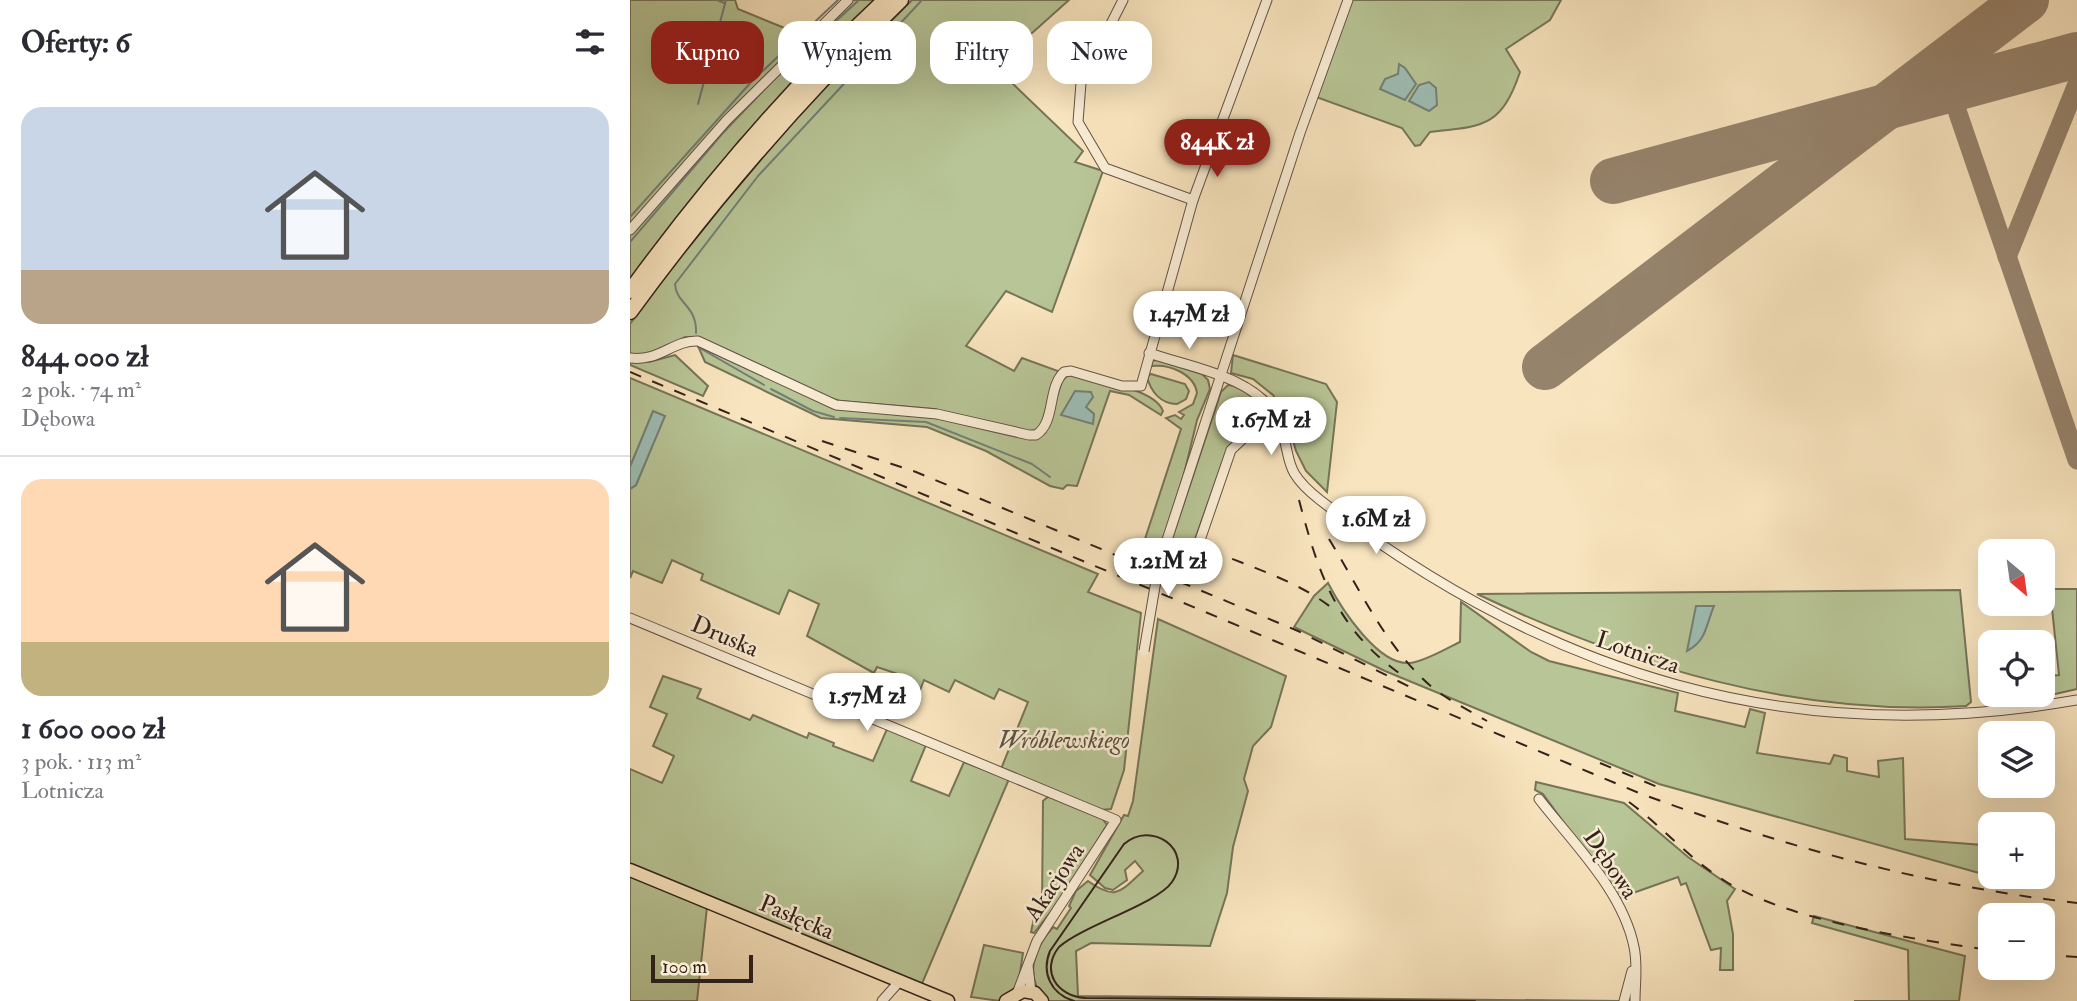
<!DOCTYPE html>
<html lang="pl">
<meta charset="utf-8">
<style>
:root{--surface:#fff;--page:#f7f7f7;--text:#2b2b33;--muted:#7c7c81;--line:#e1e1e2;--accent:#8f2418}
body{margin:0;font-family:"IM FELL Double Pica",serif;background:var(--page);color:var(--text);height:100vh;display:flex;flex-direction:column;font-size:26px;white-space:nowrap}
*{box-sizing:border-box;margin:0}
p{font-size:23px;color:var(--muted)}
.icon{flex:none;width:38px;height:38px;fill:none;stroke:currentColor;stroke-width:2;stroke-linecap:round;stroke-linejoin:round}
.map{position:relative;flex:1;overflow:hidden}
.panel{display:flex;flex-direction:column;background:var(--surface);width:630px}
.panel>*{flex:none}
.hud{position:absolute;left:21px;top:21px;width:665px;height:63px;display:flex;gap:14px}
.needle{width:46px;rotate:151deg}
.controls{position:absolute;left:1348px;top:539px;display:grid;gap:14px}
.controls a{display:grid;place-items:center;width:77px;height:77px;border-radius:14px;background:var(--surface);box-shadow:0 7px 28px #0002;font-size:35px}
.scale{position:absolute;left:21px;bottom:18px;width:102px;box-sizing:border-box;padding-left:7px;border:4px solid #33221b;border-top:0;font-size:19px;line-height:24px;white-space:nowrap;color:#33221b;-webkit-text-stroke:5px #faedd5;paint-order:stroke}
.price{position:absolute;translate:-50% -60px;padding:0 16px;border-radius:24px;background:#fff;color:#222;font-size:23px;line-height:46px;filter:drop-shadow(0 2px 4px #0008)}
.price::after{content:'';position:absolute;left:50%;top:42px;width:21px;height:16px;margin-left:-10px;background:inherit;clip-path:polygon(0 0,100% 0,50% 100%)}
.price.active{background:var(--accent);color:#fff}
ul{padding:0;list-style:none}
li{display:grid;align-content:center;gap:14px;height:371px;padding:0 21px}
li+li{border-top:2px solid var(--line)}
li span{display:grid;place-items:center;height:217px;border-radius:21px;color:#555}
li>.icon{margin-inline-start:auto}
span .icon{width:126px;height:126px;fill:#fffc;stroke-width:1}
li b{font-size:30px}
h2{display:flex;justify-content:space-between;align-items:center;height:84px;padding:0 21px;font-size:30px}
.tag{padding:0 24px;border-radius:21px;background:var(--surface);box-shadow:0 7px 28px #0002;font-size:24px;line-height:63px}
.tag.active{background:var(--accent);color:#fff}
main{display:flex;flex:1;min-height:0}
.map>svg:first-child{display:block}
.green{fill:#b8c596;stroke:#767458;stroke-width:2}
.water{fill:#9dbeb4;stroke:#738077;stroke-width:2}
.lines{fill:none;stroke-linecap:round;stroke-linejoin:round}
.stream{stroke:#738077;stroke-width:2}
.taxiway{stroke:#96836c;stroke-width:19}
.runway{stroke:#96836c;stroke-width:46}
.minor-casing{stroke:#645244;stroke-width:11}
.major-casing{stroke:#33221b;stroke-width:15}
.highway-casing{stroke:#33221b;stroke-width:17}
.minor{stroke:#faedd5;stroke-width:9}
.major{stroke:#f8e4be;stroke-width:12}
.highway{stroke:#f8e4be;stroke-width:14}
.tram{stroke:#33221b;stroke-width:2}
.rail{stroke:#33221b;stroke-width:2;stroke-dasharray:12 12;stroke-linecap:butt}
.minor-bridge-casing{stroke:#645244;stroke-width:11;stroke-linecap:butt}
.minor-bridge{stroke:#faedd5;stroke-width:9}
.labels{text-anchor:middle;stroke-width:5;stroke-linejoin:round;paint-order:stroke}
.street-label{font-size:24px;fill:#33221b;stroke:#faedd5}
.park-label{font-size:24px;font-style:italic;fill:#5b5340;stroke:#faedd5}
</style>
<main>
<section class="panel">
<h2>Oferty: 6<svg class="icon" aria-label="filters" viewBox="0 0 24 24"><path d="M4 7h16M4 17h16"/><circle cx="9" cy="7" r="2"/><circle cx="15" cy="17" r="2"/></svg></h2>
<ul>
<li><span style="background:linear-gradient(#c9d6e8 75%,#b9a48a 0)"><svg class="icon" aria-label="home" viewBox="0 0 24 24"><path d="M3 11l9-7 9 7M6 9v11h12V9"/></svg></span><div><b>844 000 zł</b><p>2 pok. · 74 m²</p><p>Dębowa</p></div></li>
<li><span style="background:linear-gradient(#ffd9b3 75%,#c2b280 0)"><svg class="icon" aria-label="home" viewBox="0 0 24 24"><path d="M3 11l9-7 9 7M6 9v11h12V9"/></svg></span><div><b>1 600 000 zł</b><p>3 pok. · 113 m²</p><p>Lotnicza</p></div></li>
</ul>
</section>
<div class="map">
<svg width="1447" height="1001" viewBox="0 0 1447 1001">
<rect width="100%" height="100%" fill="#f8e4be"/>
<filter id="stains"><feTurbulence type="fractalNoise" baseFrequency=".00286" numOctaves="4"/><feColorMatrix values="0 0 0 0 .2 0 0 0 0 .09 0 0 0 0 .02 0 0 0 .5 -.17"/></filter>
<radialGradient id="worn" r=".72"><stop offset=".6" stop-color="#630" stop-opacity="0"/><stop offset="1" stop-color="#630" stop-opacity=".3"/></radialGradient>
<g class="green">
<polygon points="0,0 105,0 108,9 157,29 176,27 181,34 218,0 245,0 110,140 0,280"/>
<polygon points="282,0 439,0 401,34 390,24 357,59 453,151 445,162 473,171 422,312 376,291 336,346 384,371 392,358 428,371 410,429 398,432 304,409 210,401 190,395 70,338 55,337 21,355 0,354 0,324 85,210 161,122"/>
<path d="M722 0H931L920 20 876 49 890 72C871 128 853 126 800 132L790 145 785 146 772 128 686 97Z"/>
<path d="M68 346 207 409 291 415 406 439 418 428 432 380 439 375C463 381 524 387 533 411L531 415 499 395 480 391 447 486 437 485 433 489 420 486 356 451 297 427 191 418 75 362Z"/>
<polygon points="45,355 78,386 73,396 0,365 0,360 19,362"/>
<polygon points="603,355 696,384 707,402 697,492 676,471 666,451 656,415 643,395 623,379 601,373"/>
<path d="M527 360 572 374 578 380 580 389 567 420 554 474 529 553 515 539 551 429 536 418 545 415 551 419 554 415 549 412 563 404 567 393C564 373 538 364 522 366L521 361Z"/>
<path d="M521 374 555 384 559 391 556 399 547 404C531 404 521 392 517 377Z"/>
<polygon points="0,378 468,574 458,592 511,613 494,770 481,809 470,810 371,769 398,702 369,689 364,699 325,680 319,692 294,680 282,711 257,701 268,674 247,667 244,673 177,636 189,604 159,590 149,614 71,580 73,574 42,560 32,583 3,571 0,578 0,489 6,485 34,416 23,412 0,467"/>
<path d="M598 385C613 386 638 402 637 418L596 452 558 559 552 562 536 557 591 392Z"/>
<path d="M698 583C711 608 748 666 780 663 796 661 815 649 830 642L831 602 901 652 919 661 1048 693 1045 711 1115 727 1120 709 1135 713 1127 753 1200 764 1204 755 1217 758V771L1249 777 1248 761 1273 758 1275 839 1353 845 1356 873 1360 876 1029 784 755 671 664 627 684 596Z"/>
<polygon points="1420,589 1447,589 1447,689 1421,695 1418,676 1429,675"/>
<path d="M1330 590 1341 702 1336 706C1167 717 1000 666 847 594Z"/>
<path d="M528 619 656 676 641 727 623 746 614 779 618 791 603 847 597 893 580 946 461 943 446 951 448 996 991 1001H416C394 977 403 949 423 927L427 929 441 908 439 906 446 891 458 881C486 901 490 892 513 871L505 861 495 870 497 880 483 890 475 888 460 875 494 815 498 816 503 801Z"/>
<polygon points="33,676 71,689 67,698 120,720 123,715 177,738 179,733 204,743 203,746 243,761 257,729 296,745 281,781 319,796 334,762 379,779 291,986 0,866 0,769 32,783 44,756 23,746 37,714 20,707"/>
<polygon points="906,782 994,803 1058,857 1105,889 1097,901 1103,934 1103,970 1090,970 1091,948 1081,950 1056,883 1051,885 1048,877 989,898 913,794 905,790"/>
<polygon points="419,796 472,818 477,825 431,899 404,933 401,932 406,909 412,908 413,801"/>
<polygon points="0,874 77,907 67,1001 0,1001"/>
<polygon points="1184,916 1335,956 1329,1001 1224,1001 1279,1001 1278,950 1182,923"/>
<polygon points="354,945 393,953 388,986 370,1001 341,997"/>
</g>
<g class="water">
<polygon points="769,64 775,68 786,84 775,100 750,89 755,79 768,74"/>
<polygon points="799,82 806,88 807,105 799,111 779,101 789,85"/>
<polygon points="445,391 461,392 463,397 456,407 464,414 463,424 431,415"/>
<polygon points="23,411 35,416 6,485 0,489 0,467"/>
<path d="M1066 606H1084C1076 624 1077 641 1057 651Z"/>
</g>
<g class="lines">
<g class="stream">
<polyline points="87,0 94,3"/>
<polyline points="170,54 229,0"/>
<polyline points="68,104 96,0"/>
<polyline points="0,217 123,80 208,0"/>
<polyline points="0,242 92,134 156,67"/>
<path d="M66 333C67 305 46 304 45 284L128 176 292 0"/>
<polyline points="68,347 134,385"/>
<polyline points="141,389 183,411 204,417"/>
<polyline points="210,418 296,422 402,464 420,477"/>
</g>
<g class="taxiway">
<polyline points="1320,90 1447,460"/>
<polyline points="1377,257 1447,84"/>
</g>
<g class="runway">
<polyline points="983,181 1447,55"/>
<polyline points="915,367 1396,0"/>
</g>
<g class="minor-casing">
<g id="minor">
<polyline points="493,0 451,83 448,122 475,168 563,200"/>
<polyline points="0,230 97,120 218,0"/>
<path d="M519 353C559 367 628 377 647 419 665 458 648 467 690 500 919 676 1160 750 1447 700"/>
<path d="M0 358C29 362 43 340 68 341L206 405 307 414 399 435H406C426 422 417 388 434 372L441 371 492 386H511L563 200 637 0"/>
<polyline points="537,540 670,133 718,0"/>
<polyline points="518,551 558,575 601,450 617,435 648,420"/>
<polyline points="0,618 486,820 407,941 388,991"/>
<path d="M909 799C943 843 993 891 1004 947 1008 965 1005 983 1005 1001"/>
<polyline points="398,966 401,992"/>
<polyline points="252,1001 268,983"/>
<polyline points="994,1001 1002,971"/>
</g>
</g>
<g class="major-casing">
<g id="major">
<polyline points="0,870 318,1001"/>
<polyline points="376,1001 393,991 405,993 412,1001"/>
</g>
</g>
<g class="highway-casing">
<g id="highway">
<path d="M0 291C76 187 160 88 255 0"/>
<path d="M0 312C82 200 171 97 271 0"/>
</g>
</g>
<use href="#minor" class="minor"/>
<use href="#major" class="major"/>
<use href="#highway" class="highway"/>
<path class="tram" d="M444 1001C421 994 411 973 420 951L494 844C521 820 564 849 542 882 527 904 454 925 429 947 410 971 427 996 455 998L845 1001"/>
<g class="rail">
<path d="M0 372 1009 793C1152 846 1296 886 1447 903"/>
<polyline points="192,441 286,472 512,566 668,631 788,691"/>
<path d="M669 500C689 576 707 631 776 678"/>
<path d="M699 539C728 586 753 641 793 679 811 697 835 708 857 721"/>
<path d="M580 550C623 568 672 582 708 613"/>
<polyline points="970,763 1030,788"/>
<path d="M999 802C1033 827 1059 859 1095 881 1161 922 1283 939 1360 950"/>
<polyline points="1412,955 1447,957"/>
</g>
<g class="minor-bridge-casing">
<polyline id="minor-bridge" points="514,651 527,575 537,540"/>
</g>
<use href="#minor-bridge" class="minor-bridge"/>
</g>
<g class="labels">
<g class="street-label">
<text transform="translate(95 636) rotate(23)" y="8">Druska</text>
<text transform="translate(1008 652) rotate(19)" y="8">Lotnicza</text>
<text transform="translate(981 864) rotate(56)" y="8">Dębowa</text>
<text transform="translate(424 882) rotate(-56)" y="8">Akacjowa</text>
<text transform="translate(167 917) rotate(23)" y="8">Pasłęcka</text>
</g>
<g class="park-label">
<text x="434" y="748">Wróblewskiego</text>
</g>
</g>
<rect width="100%" height="100%" filter="url(#stains)"/>
<rect width="100%" height="100%" fill="url(#worn)"/>
</svg>
<div class="controls">
<a><svg class="needle" viewBox="-14 -14 28 28"><path d="M0-13l5 13h-10z" fill="#e53935"/><path d="M0 13l5-13h-10z" fill="#7c7c81"/></svg></a>
<a><svg class="icon" aria-label="locate" viewBox="0 0 24 24"><circle cx="12" cy="12" r="6"/><path d="M12 2v4M12 18v4M2 12h4M18 12h4"/></svg></a>
<a><svg class="icon" aria-label="layers" viewBox="0 0 24 24"><path d="M12 4l9 5-9 5-9-5zM3 14l9 5 9-5"/></svg></a>
<a>+</a>
<a>−</a>
</div>
<div class="scale">100 m</div>
<b class="price active" style="left:587px;top:179px">844K zł</b>
<b class="price" style="left:559px;top:351px">1.47M zł</b>
<b class="price" style="left:641px;top:457px">1.67M zł</b>
<b class="price" style="left:746px;top:556px">1.6M zł</b>
<b class="price" style="left:538px;top:598px">1.21M zł</b>
<b class="price" style="left:237px;top:733px">1.57M zł</b>
<div class="hud">
<a class="tag active">Kupno</a>
<a class="tag">Wynajem</a>
<a class="tag">Filtry</a>
<a class="tag">Nowe</a>
</div>
</div>
</main>
